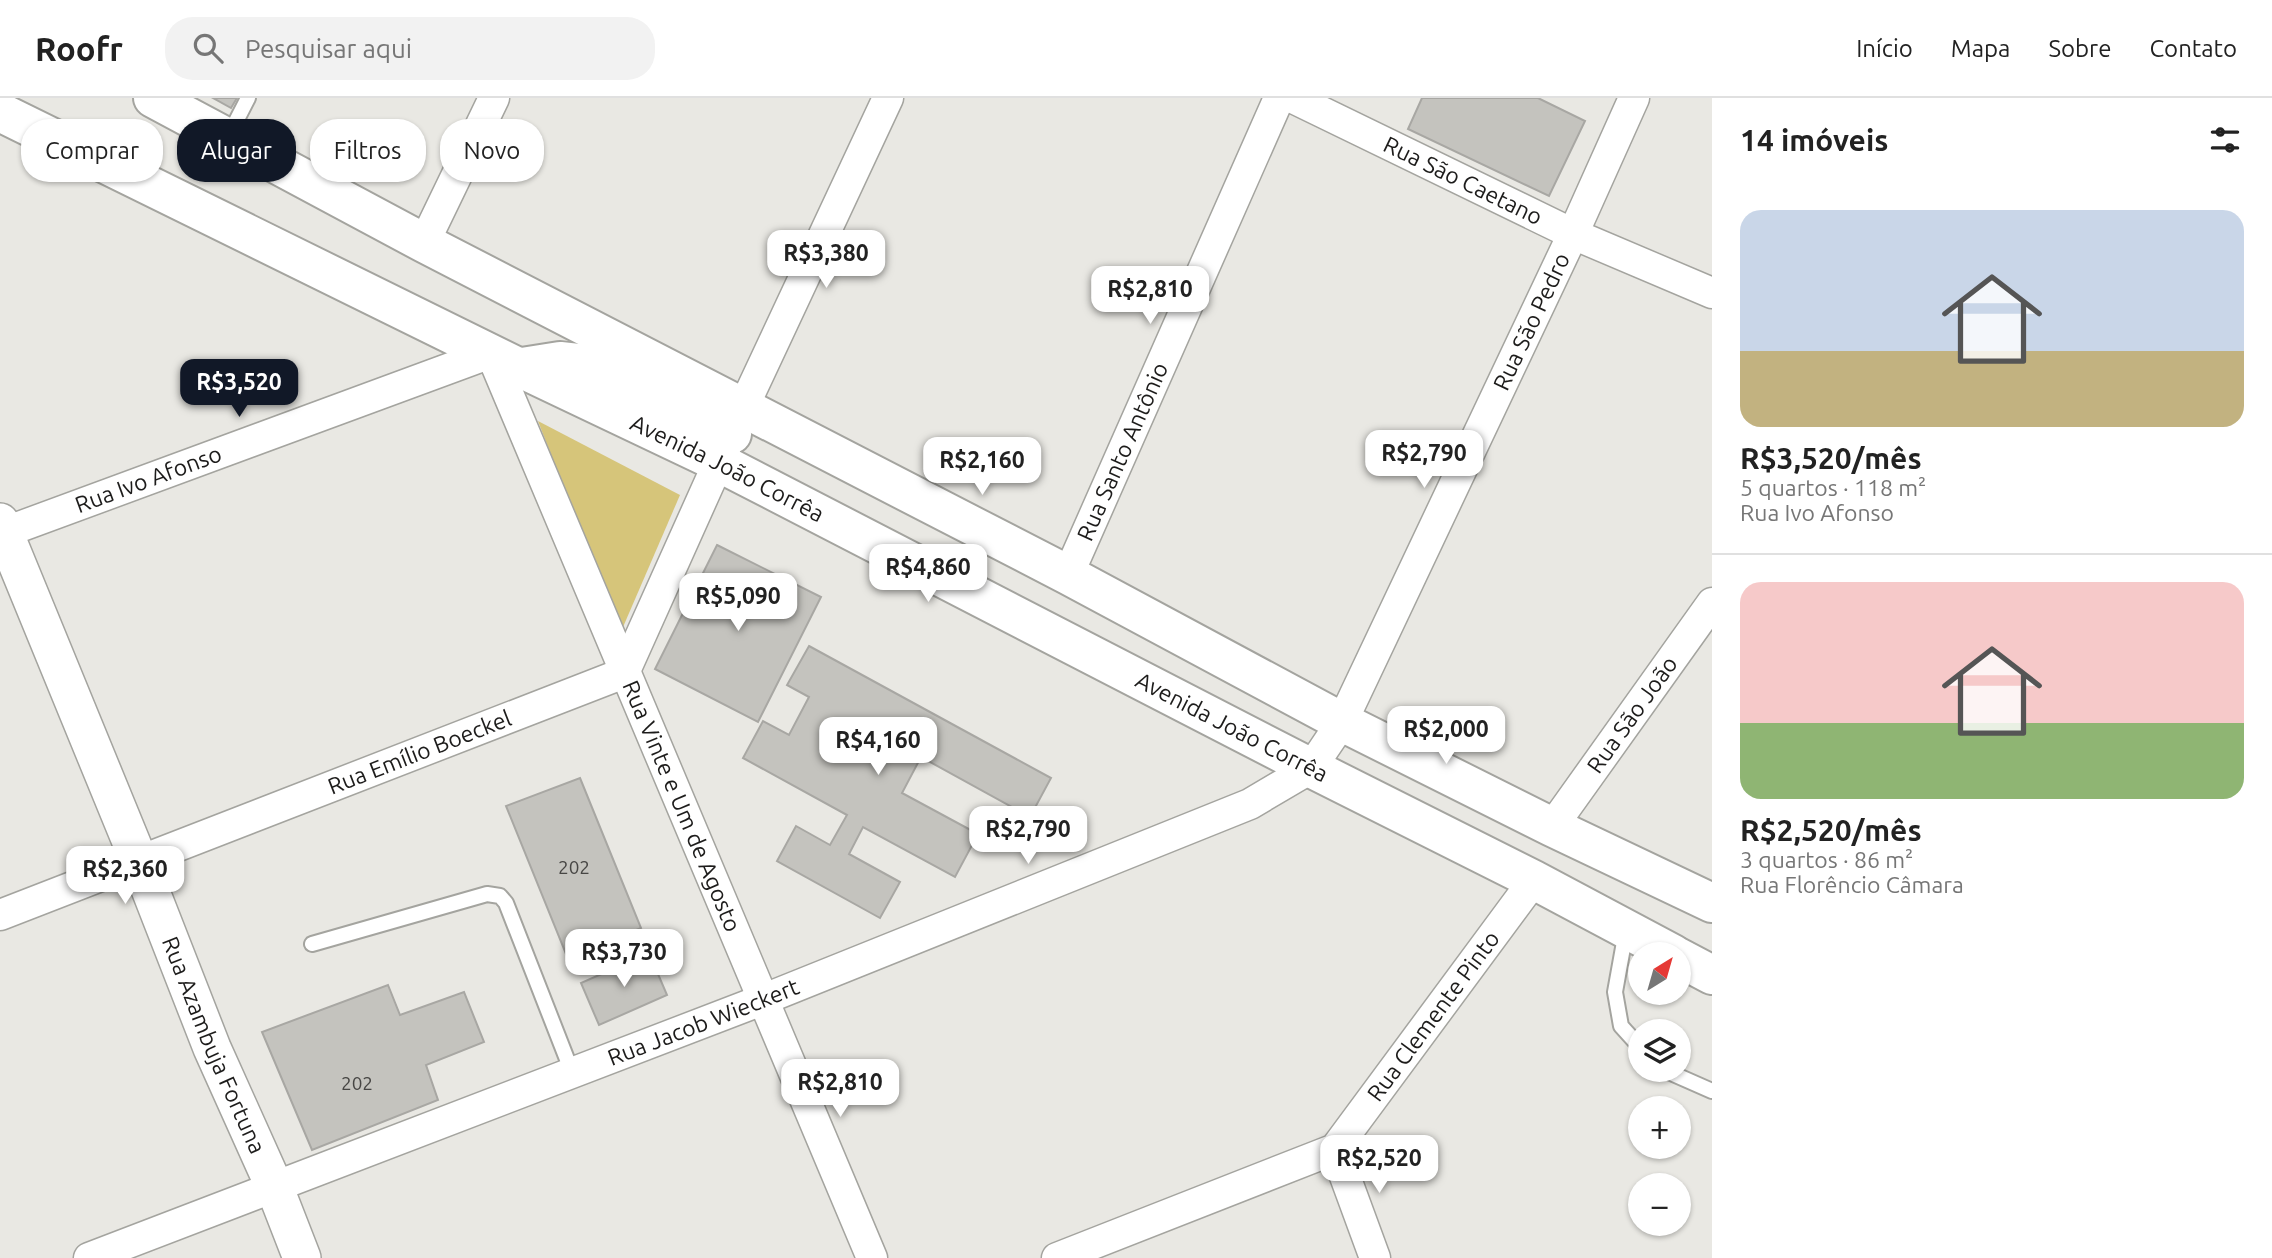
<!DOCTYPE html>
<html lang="pt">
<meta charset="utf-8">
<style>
:root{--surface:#fff;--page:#f2f2f2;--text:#222;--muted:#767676;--line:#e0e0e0;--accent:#111827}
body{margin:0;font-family:Ubuntu,sans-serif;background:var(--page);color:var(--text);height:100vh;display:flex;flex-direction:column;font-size:26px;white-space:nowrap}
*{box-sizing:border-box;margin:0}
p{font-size:23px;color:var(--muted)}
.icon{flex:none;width:38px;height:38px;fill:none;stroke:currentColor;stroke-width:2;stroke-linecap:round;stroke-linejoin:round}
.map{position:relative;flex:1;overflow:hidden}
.side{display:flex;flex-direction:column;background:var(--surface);width:560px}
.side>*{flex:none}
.guide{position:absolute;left:21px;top:21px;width:665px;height:63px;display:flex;gap:14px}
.needle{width:46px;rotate:37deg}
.tools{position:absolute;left:1628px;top:844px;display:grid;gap:14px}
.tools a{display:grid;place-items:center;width:63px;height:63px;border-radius:50%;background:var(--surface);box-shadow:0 2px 5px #0004;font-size:35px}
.price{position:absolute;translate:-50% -60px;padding:0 16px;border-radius:14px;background:#fff;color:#222;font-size:23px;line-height:46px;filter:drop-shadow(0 2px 4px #0008)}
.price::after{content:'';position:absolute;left:50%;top:42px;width:21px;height:16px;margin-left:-10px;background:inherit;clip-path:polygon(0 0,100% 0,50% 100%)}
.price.on{background:var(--accent);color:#fff}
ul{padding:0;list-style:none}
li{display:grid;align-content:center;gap:14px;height:371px;padding:0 28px}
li+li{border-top:2px solid var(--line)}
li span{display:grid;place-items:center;height:217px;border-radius:21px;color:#555}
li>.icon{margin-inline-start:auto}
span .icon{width:126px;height:126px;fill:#fffc;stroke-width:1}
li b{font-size:30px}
h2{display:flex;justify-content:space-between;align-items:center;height:84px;padding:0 28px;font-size:30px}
.pill{padding:0 24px;border-radius:28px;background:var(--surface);box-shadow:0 2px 5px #0004;font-size:24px;line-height:63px}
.pill.on{background:var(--accent);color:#fff}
header{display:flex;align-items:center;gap:42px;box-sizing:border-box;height:98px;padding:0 35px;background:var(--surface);border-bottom:2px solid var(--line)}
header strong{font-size:33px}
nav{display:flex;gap:38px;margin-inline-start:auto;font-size:24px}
.search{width:490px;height:63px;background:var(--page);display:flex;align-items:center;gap:18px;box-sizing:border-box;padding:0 24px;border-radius:28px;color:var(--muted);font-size:26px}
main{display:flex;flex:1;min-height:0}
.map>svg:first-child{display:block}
.green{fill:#d6c57a}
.building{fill:#c4c3be;stroke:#a8a7a3;stroke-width:2}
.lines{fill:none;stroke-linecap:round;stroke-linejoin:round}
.service-casing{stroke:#a4a49f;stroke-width:18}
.minor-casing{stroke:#a4a49f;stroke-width:33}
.tertiary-casing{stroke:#a4a49f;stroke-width:40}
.secondary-casing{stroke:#a4a49f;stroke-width:42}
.service{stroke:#fff;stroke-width:14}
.minor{stroke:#fff;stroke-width:30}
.tertiary{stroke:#fff;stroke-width:37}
.secondary{stroke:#fff;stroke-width:38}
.labels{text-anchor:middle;stroke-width:5;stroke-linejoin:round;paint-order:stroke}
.number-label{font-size:19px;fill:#474644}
.street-label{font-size:23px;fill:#1d1c1b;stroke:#f7f6f1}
</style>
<header>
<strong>Roofr</strong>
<div class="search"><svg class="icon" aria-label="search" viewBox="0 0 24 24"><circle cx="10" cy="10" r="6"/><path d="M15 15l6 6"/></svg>Pesquisar aqui</div>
<nav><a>Início</a><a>Mapa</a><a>Sobre</a><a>Contato</a></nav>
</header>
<main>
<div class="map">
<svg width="1712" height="1160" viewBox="0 0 1712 1160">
<rect width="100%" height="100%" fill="#e9e8e3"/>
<polygon class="green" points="538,323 680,397 620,536"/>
<g class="building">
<polygon points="213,0 237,0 231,10"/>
<polygon points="1422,0 1538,0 1585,23 1549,98 1408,31"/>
<polygon points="717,447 821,499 758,624 655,571"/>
<polygon points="809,548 1051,680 1030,719 921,659 902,695 978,736 955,779 863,729 849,756 900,784 880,820 777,763 796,728 830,747 847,717 743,660 763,623 789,637 809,599 787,587"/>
<polygon points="580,680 641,830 568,861 506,708"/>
<polygon points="649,855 667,897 599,927 581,885"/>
<polygon points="388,887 400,917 464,894 484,944 426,967 438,1002 312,1052 262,934"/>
</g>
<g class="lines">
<g class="service-casing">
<g id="service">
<polyline points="228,39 248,0"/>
<polyline points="1626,833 1615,894 1621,928 1640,949"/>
<polyline points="312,846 487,796 500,798 506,805 572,974"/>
<polyline points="1662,971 1712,993"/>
</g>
</g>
<g class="minor-casing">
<g id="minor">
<path id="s1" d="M1293 0 1573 136 1712 195"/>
<polyline points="424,145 494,0"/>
<path id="s2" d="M0 436 491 255 872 1160"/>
<path id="s3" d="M1068 477 1279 0"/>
<path id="s4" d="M1552 729 1712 505"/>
<path id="s5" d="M0 817 624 575 743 310 888 0"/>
<polyline points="1335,1051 1375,1160"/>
<path id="s6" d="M89 1160 762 902 1250 706 1311 670 1342 624 1573 136 1634 0"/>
<path id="s7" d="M1057 1160 1335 1051 1534 782"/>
</g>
</g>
<g class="tertiary-casing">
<g id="tertiary">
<path id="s8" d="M0 424 139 763 212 950 274 1088 302 1160"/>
</g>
</g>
<g class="secondary-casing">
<g id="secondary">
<polyline points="153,0 424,145 1068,477 1342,624 1552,729 1712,805"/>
<path id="s9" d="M0 14 520 270 720 365 1311 670 1534 782 1673 856"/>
<polyline points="522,269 560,263 578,265 732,336"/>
<polyline points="1678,859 1712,877"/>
</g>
</g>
<use href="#service" class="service"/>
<use href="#minor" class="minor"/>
<use href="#tertiary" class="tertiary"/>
<use href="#secondary" class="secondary"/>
</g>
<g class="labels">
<g class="number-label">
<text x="574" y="776">202</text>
<text x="357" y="992">202</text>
</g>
<g class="street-label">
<text dy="8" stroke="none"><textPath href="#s1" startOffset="189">Rua São Caetano</textPath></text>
<text dy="8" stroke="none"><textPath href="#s6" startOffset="1816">Rua São Pedro</textPath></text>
<text dy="8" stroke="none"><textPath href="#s3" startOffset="135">Rua Santo Antônio</textPath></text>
<text dy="8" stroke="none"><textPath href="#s9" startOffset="810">Avenida João Corrêa</textPath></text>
<text dy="8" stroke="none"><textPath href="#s2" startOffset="158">Rua Ivo Afonso</textPath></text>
<text dy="8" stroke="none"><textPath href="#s4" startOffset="138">Rua São João</textPath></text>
<text dy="8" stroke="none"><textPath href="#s9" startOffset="1377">Avenida João Corrêa</textPath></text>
<text dy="8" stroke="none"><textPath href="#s5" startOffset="450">Rua Emílio Boeckel</textPath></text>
<text dy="8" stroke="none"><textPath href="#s2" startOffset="1015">Rua Vinte e Um de Agosto</textPath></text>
<text dy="8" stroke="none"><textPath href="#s7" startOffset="464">Rua Clemente Pinto</textPath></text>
<text dy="8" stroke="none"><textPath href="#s6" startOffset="658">Rua Jacob Wieckert</textPath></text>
<text dy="8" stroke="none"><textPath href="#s8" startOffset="565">Rua Azambuja Fortuna</textPath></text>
</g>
</g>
</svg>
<div class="tools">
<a><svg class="needle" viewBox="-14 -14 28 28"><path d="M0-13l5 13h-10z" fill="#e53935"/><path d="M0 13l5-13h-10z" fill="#767676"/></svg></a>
<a><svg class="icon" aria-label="layers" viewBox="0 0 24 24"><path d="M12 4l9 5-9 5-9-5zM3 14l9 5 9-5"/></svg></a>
<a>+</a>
<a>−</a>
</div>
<b class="price" style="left:826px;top:192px">R$3,380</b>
<b class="price" style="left:1150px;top:228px">R$2,810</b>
<b class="price on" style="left:239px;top:321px">R$3,520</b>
<b class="price" style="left:1424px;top:392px">R$2,790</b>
<b class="price" style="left:982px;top:399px">R$2,160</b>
<b class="price" style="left:928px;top:506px">R$4,860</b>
<b class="price" style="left:738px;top:535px">R$5,090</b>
<b class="price" style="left:1446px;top:668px">R$2,000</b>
<b class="price" style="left:878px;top:679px">R$4,160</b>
<b class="price" style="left:1028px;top:768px">R$2,790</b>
<b class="price" style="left:125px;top:808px">R$2,360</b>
<b class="price" style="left:624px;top:891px">R$3,730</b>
<b class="price" style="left:840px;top:1021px">R$2,810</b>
<b class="price" style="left:1379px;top:1097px">R$2,520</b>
<div class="guide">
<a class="pill">Comprar</a>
<a class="pill on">Alugar</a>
<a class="pill">Filtros</a>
<a class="pill">Novo</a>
</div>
</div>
<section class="side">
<h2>14 imóveis<svg class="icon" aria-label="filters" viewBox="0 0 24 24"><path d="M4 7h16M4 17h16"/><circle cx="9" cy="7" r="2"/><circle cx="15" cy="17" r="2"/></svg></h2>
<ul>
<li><span style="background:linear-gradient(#c9d6e8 65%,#c2b280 0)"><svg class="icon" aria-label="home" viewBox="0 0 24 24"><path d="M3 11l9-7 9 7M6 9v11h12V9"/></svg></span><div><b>R$3,520/mês</b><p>5 quartos · 118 m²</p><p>Rua Ivo Afonso</p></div></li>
<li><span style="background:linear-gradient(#f6c9c9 65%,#8fb573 0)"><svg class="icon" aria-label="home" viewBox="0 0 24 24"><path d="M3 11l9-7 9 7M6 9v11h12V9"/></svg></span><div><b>R$2,520/mês</b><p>3 quartos · 86 m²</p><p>Rua Florêncio Câmara</p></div></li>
</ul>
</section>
</main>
